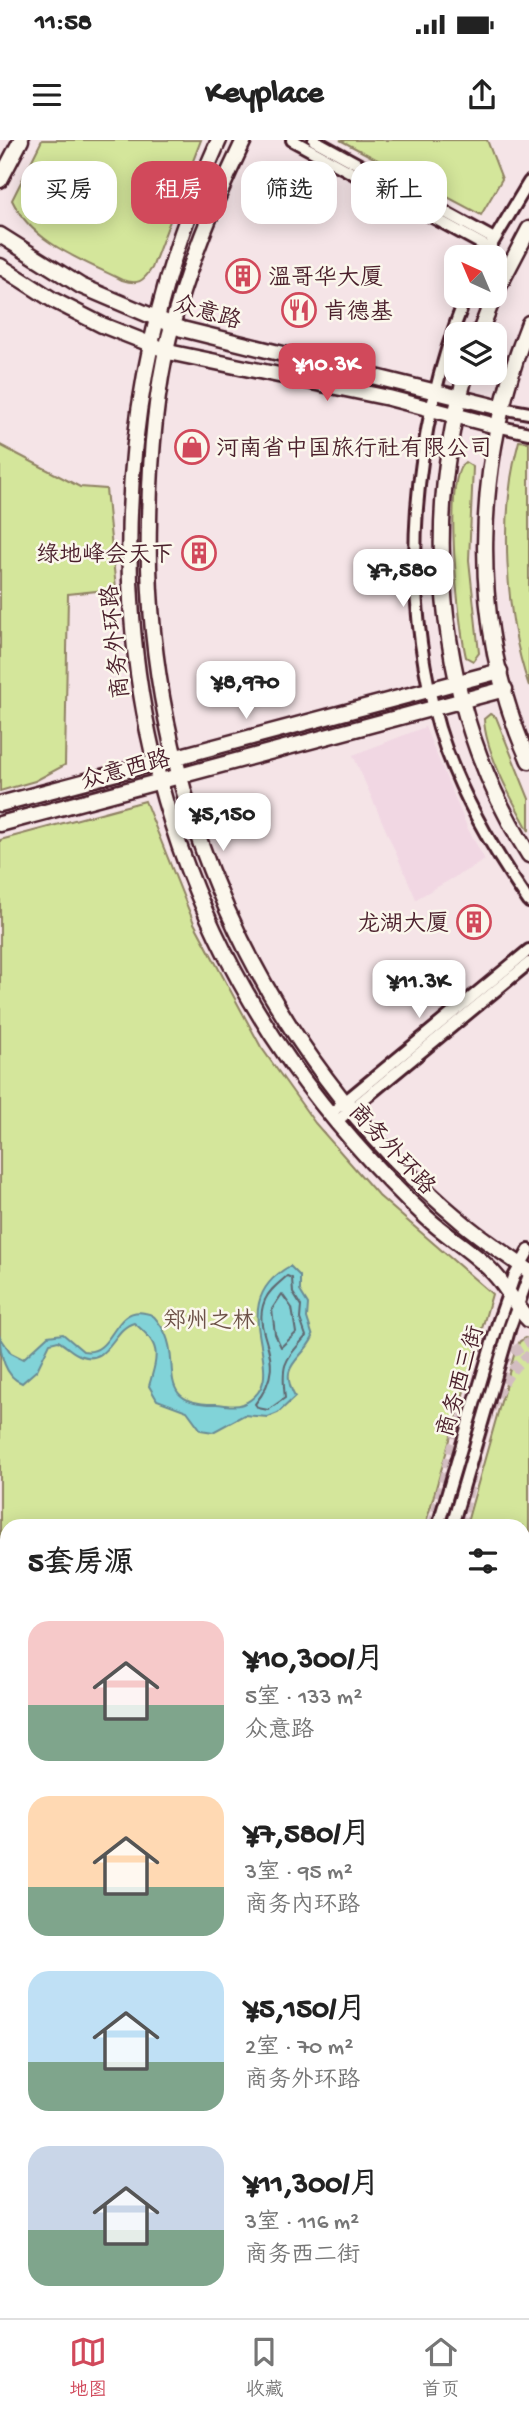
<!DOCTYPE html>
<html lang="zh">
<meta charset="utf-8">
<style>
:root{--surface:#fff;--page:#f6f6f6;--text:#222;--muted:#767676;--line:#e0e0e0;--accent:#d1495b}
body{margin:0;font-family:"Gochi Hand","LXGW WenKai TC",sans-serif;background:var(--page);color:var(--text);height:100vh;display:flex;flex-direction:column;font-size:26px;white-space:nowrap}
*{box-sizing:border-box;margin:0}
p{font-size:23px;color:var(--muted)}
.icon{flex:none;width:38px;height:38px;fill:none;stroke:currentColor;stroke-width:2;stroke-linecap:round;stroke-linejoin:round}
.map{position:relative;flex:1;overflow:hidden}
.side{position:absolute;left:0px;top:1379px;width:530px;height:800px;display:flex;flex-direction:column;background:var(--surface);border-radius:21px 21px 0 0;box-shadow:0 4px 18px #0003}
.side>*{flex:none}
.top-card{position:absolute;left:21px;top:21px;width:488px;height:63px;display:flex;gap:14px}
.needle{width:46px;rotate:316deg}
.fabs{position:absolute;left:444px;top:105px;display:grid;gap:14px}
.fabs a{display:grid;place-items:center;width:63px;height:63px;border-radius:14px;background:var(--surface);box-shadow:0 4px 18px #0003;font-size:35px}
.price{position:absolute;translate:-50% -60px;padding:0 16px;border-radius:14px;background:#fff;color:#222;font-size:23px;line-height:46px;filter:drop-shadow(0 2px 4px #0008)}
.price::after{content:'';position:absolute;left:50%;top:42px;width:21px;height:16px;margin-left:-10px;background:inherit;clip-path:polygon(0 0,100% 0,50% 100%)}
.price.on{background:var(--accent);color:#fff}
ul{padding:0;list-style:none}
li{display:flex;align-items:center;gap:21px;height:175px;padding:0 28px}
li span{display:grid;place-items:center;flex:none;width:196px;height:140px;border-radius:21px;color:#555}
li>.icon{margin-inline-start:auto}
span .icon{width:84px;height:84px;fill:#fffc;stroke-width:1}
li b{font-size:30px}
h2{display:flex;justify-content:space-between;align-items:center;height:84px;padding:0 28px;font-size:30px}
.chip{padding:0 24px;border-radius:21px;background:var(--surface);box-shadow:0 4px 18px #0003;font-size:24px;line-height:63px}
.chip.on{background:var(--accent);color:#fff}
.status{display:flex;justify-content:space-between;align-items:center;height:49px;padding:0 35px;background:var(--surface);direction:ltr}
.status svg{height:19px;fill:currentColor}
header{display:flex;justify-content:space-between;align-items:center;height:91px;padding:0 28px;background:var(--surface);font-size:32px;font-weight:800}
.tabs{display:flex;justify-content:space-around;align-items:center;height:98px;border-top:2px solid var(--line);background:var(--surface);font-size:19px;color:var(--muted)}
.tabs a{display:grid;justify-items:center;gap:4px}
.tabs .on{color:var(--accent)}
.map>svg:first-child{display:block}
.built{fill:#f1d7e3}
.green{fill:#d4e69b;stroke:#8f8263;stroke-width:2}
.water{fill:#81d3d8;stroke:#6b8b93;stroke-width:2}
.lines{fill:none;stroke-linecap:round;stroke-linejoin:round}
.shore{stroke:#606770;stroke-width:2}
.street-tunnel{stroke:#d3bdc1;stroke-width:10;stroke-dasharray:10 5;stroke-linecap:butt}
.street-casing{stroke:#4a1f2b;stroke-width:16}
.secondary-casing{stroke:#4a1f2b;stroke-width:19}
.highway-casing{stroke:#4a1f2b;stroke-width:24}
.street{stroke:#fbf7ec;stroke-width:10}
.secondary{stroke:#fbf7ec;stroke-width:14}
.highway{stroke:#fbf7ec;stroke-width:19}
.labels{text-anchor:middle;stroke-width:5;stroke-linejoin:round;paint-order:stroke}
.poi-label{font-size:23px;fill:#4a1f2b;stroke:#fbf7ec;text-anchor:start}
.street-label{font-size:23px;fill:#4a1f2b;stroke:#fbf7ec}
.park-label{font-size:23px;fill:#6c5147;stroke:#fbf7ec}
</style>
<div class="status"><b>11:58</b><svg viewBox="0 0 49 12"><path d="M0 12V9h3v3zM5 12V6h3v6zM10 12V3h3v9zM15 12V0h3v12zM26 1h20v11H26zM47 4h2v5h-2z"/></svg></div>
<header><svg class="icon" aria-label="menu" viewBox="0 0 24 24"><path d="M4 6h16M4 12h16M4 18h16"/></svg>Keyplace<svg class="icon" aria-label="share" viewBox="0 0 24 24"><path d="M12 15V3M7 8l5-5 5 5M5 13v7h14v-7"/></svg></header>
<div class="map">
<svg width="529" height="2178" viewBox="0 0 529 2178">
<rect width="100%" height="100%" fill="#f5e4e7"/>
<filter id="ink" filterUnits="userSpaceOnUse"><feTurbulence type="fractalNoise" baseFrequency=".0143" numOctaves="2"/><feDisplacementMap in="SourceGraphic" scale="14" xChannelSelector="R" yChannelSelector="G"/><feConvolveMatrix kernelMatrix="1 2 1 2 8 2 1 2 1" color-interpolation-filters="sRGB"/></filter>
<g filter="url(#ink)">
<polygon class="built" points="425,587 468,689 485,720 416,759 353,615"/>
<g class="green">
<path d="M42 0H201L152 128C143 142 138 145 122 140 82 120 32 103 12 60Z"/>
<polygon points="340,0 487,0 502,39 481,75"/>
<path d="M519 301 529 302V546C505 477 499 372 519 301Z"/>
<polygon points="0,305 80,347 106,349 116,449 68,454 65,625 35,641 0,651"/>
<path d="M465 322 473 327 469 420 479 513 473 521 466 517C459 488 442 337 465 322Z"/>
<path d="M490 574 496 577 529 659V691C513 662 485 612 484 579Z"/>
<polygon points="145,661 194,783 261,907 315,983 379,1056 492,1154 425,1386 7,1386 7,1406 0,1406 0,700"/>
<polygon points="526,1198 529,1200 529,1418 523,1418 523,1386 466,1386 516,1208 520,1201"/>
<polygon points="0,1541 7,1553 7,1605 0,1593"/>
</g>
<path class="water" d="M290 1126 300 1136V1151L308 1164 307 1178 313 1197C302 1221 277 1224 295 1257L278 1273 268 1277 244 1275 213 1292 201 1290 187 1271 157 1260 149 1246C158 1215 162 1205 134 1183 113 1188 109 1225 82 1216 73 1214 66 1205 58 1201L50 1203 37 1230 22 1243C5 1237 0 1214 0 1197L11 1213 23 1219 48 1196 63 1194 83 1211C114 1217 112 1166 145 1173 154 1174 156 1179 161 1186 185 1221 150 1265 216 1264 225 1264 234 1268 243 1264 300 1237 216 1167 290 1126Z"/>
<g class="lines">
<g class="shore">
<path d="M287 1136 292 1138 293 1153 301 1166 300 1179 306 1196C284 1222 281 1223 285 1258L268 1270 258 1268 255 1264C293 1217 249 1197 265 1160 269 1150 279 1143 287 1136Z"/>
<polygon points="282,1154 292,1168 296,1193 281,1207 275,1194 272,1169"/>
</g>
<g class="street-tunnel">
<path d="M433 1386C449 1316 461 1240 529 1202"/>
<path d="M460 1386C474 1337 484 1244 529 1215"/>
</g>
<g class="street-casing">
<g id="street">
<polyline points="292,0 489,108"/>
<polyline points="314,0 494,99"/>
<polyline points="484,117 529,42"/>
<path d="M466 156C412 292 398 446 439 588 458 650 492 709 529 762"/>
<polyline points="501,268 529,273"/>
<polyline points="496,286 529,293"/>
<polyline points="330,974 529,810"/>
<polyline points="336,982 529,823"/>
<polyline points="438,1386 498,1183 514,1137 529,1110"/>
<polyline points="452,1386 510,1187 529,1135"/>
<polyline points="0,1420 7,1420"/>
<polyline points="0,1430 7,1430"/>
<polyline points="523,1430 529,1430"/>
<polyline points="0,1510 7,1511"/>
<polyline points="523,1524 529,1524"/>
<polyline points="489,2172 503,2178"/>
<polyline points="360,2178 376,2172"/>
</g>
</g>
<g class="secondary-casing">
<g id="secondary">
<path d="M219 0C82 299 99 651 291 923 331 979 376 1030 426 1077 448 1098 478 1114 497 1137 509 1151 516 1167 529 1180"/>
<path d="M244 0C213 64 187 128 169 197 155 256 150 321 149 381 142 647 257 911 462 1082 483 1100 507 1115 529 1131"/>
<polyline points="0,40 21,0"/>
<polyline points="0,95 81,146 182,189 501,268"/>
<polyline points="0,126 53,160 102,185 173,213 389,258 496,286"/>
<polyline points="495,154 529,89"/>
<path d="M529 183C474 322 467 482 529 621"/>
<polyline points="479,194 494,156"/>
<path d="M466 233C420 392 439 573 529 715"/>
<polyline points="0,664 500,531"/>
<polyline points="0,684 505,549"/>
<polyline points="0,1973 7,1966"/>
<polyline points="0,1986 7,1980"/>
</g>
</g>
<g class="highway-casing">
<g id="highway">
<polyline points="0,1451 7,1451"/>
<polyline points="523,1465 529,1466"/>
<polyline points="0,1481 7,1481"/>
<polyline points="523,1491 529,1491"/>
</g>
</g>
<use href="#street" class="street"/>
<use href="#secondary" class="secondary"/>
<use href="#highway" class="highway"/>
</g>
</g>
<defs>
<g id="building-ring" transform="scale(1.75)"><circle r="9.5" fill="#fbf7ec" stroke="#d1495b" stroke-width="1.5"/><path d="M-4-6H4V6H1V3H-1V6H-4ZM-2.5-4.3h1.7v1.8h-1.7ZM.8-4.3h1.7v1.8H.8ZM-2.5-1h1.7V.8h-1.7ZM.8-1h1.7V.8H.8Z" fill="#d1495b"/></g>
<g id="restaurant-ring" transform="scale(1.75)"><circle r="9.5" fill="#fbf7ec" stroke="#d1495b" stroke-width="1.5"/><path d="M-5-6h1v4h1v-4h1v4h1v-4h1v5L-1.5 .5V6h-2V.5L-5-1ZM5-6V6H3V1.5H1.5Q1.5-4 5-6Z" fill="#d1495b"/></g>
<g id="shop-ring" transform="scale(1.75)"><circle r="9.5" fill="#fbf7ec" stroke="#d1495b" stroke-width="1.5"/><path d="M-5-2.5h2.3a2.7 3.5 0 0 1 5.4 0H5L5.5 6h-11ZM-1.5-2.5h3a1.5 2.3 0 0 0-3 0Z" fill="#d1495b"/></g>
</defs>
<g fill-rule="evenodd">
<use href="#building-ring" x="243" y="136"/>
<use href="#restaurant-ring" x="299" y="170"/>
<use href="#shop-ring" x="192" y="307"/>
<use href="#building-ring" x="199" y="413"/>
<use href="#building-ring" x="474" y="782"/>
</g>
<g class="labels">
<g class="poi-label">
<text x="268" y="144">温哥华大厦</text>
<text x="324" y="178">肯德基</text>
<text x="216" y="315">河南省中国旅行社有限公司</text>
<text x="174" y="421" text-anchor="end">绿地峰会天下</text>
<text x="449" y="790" text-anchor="end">龙湖大厦</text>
</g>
<g class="street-label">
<text transform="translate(208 171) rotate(16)" y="8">众意路</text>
<text transform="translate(114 502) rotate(-96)" y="8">商务外环路</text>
<text transform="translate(125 628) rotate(-15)" y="8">众意西路</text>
<text transform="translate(393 1008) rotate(47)" y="8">商务外环路</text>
<text transform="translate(459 1241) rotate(-74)" y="8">商务西三街</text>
</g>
<g class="park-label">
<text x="209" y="1187">郑州之林</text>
</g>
</g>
</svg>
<div class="fabs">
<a><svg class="needle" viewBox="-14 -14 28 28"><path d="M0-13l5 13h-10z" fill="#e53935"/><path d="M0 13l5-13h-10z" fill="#767676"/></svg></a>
<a><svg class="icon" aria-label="layers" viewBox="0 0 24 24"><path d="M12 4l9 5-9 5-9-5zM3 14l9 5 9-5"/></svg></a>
</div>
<b class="price on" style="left:327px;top:263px">¥10.3K</b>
<b class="price" style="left:403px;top:469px">¥7,580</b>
<b class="price" style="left:246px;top:581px">¥8,970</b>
<b class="price" style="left:223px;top:713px">¥5,150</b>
<b class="price" style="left:419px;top:880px">¥11.3K</b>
<div class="top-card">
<a class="chip">买房</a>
<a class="chip on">租房</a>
<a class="chip">筛选</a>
<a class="chip">新上</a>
</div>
<section class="side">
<h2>5套房源<svg class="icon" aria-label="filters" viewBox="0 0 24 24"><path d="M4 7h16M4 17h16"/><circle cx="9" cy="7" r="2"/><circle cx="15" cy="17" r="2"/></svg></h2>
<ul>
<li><span style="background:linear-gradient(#f6c9c9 60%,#7fa58c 0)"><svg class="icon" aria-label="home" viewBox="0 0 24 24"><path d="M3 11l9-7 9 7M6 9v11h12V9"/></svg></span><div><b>¥10,300/月</b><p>5室 · 133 m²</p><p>众意路</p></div></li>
<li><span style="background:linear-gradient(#ffd9b3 65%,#7fa58c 0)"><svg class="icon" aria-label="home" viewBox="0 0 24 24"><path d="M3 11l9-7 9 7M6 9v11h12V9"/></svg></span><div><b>¥7,580/月</b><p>3室 · 95 m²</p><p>商务内环路</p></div></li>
<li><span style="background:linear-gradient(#bfe0f5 65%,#7fa58c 0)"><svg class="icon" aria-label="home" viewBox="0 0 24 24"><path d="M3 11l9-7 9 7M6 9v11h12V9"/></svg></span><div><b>¥5,150/月</b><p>2室 · 70 m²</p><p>商务外环路</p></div></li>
<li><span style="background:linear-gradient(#c9d6e8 60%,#7fa58c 0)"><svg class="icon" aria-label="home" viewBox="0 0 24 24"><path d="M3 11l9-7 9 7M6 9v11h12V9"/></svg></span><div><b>¥11,300/月</b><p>3室 · 116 m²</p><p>商务西二街</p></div></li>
</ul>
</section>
</div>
<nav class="tabs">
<a class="on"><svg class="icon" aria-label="map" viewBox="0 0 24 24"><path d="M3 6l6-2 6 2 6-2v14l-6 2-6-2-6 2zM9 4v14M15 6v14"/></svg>地图</a>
<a><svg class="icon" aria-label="saved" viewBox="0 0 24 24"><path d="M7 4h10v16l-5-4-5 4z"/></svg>收藏</a>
<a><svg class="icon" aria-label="home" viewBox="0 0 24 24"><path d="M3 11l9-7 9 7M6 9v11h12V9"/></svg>首页</a>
</nav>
